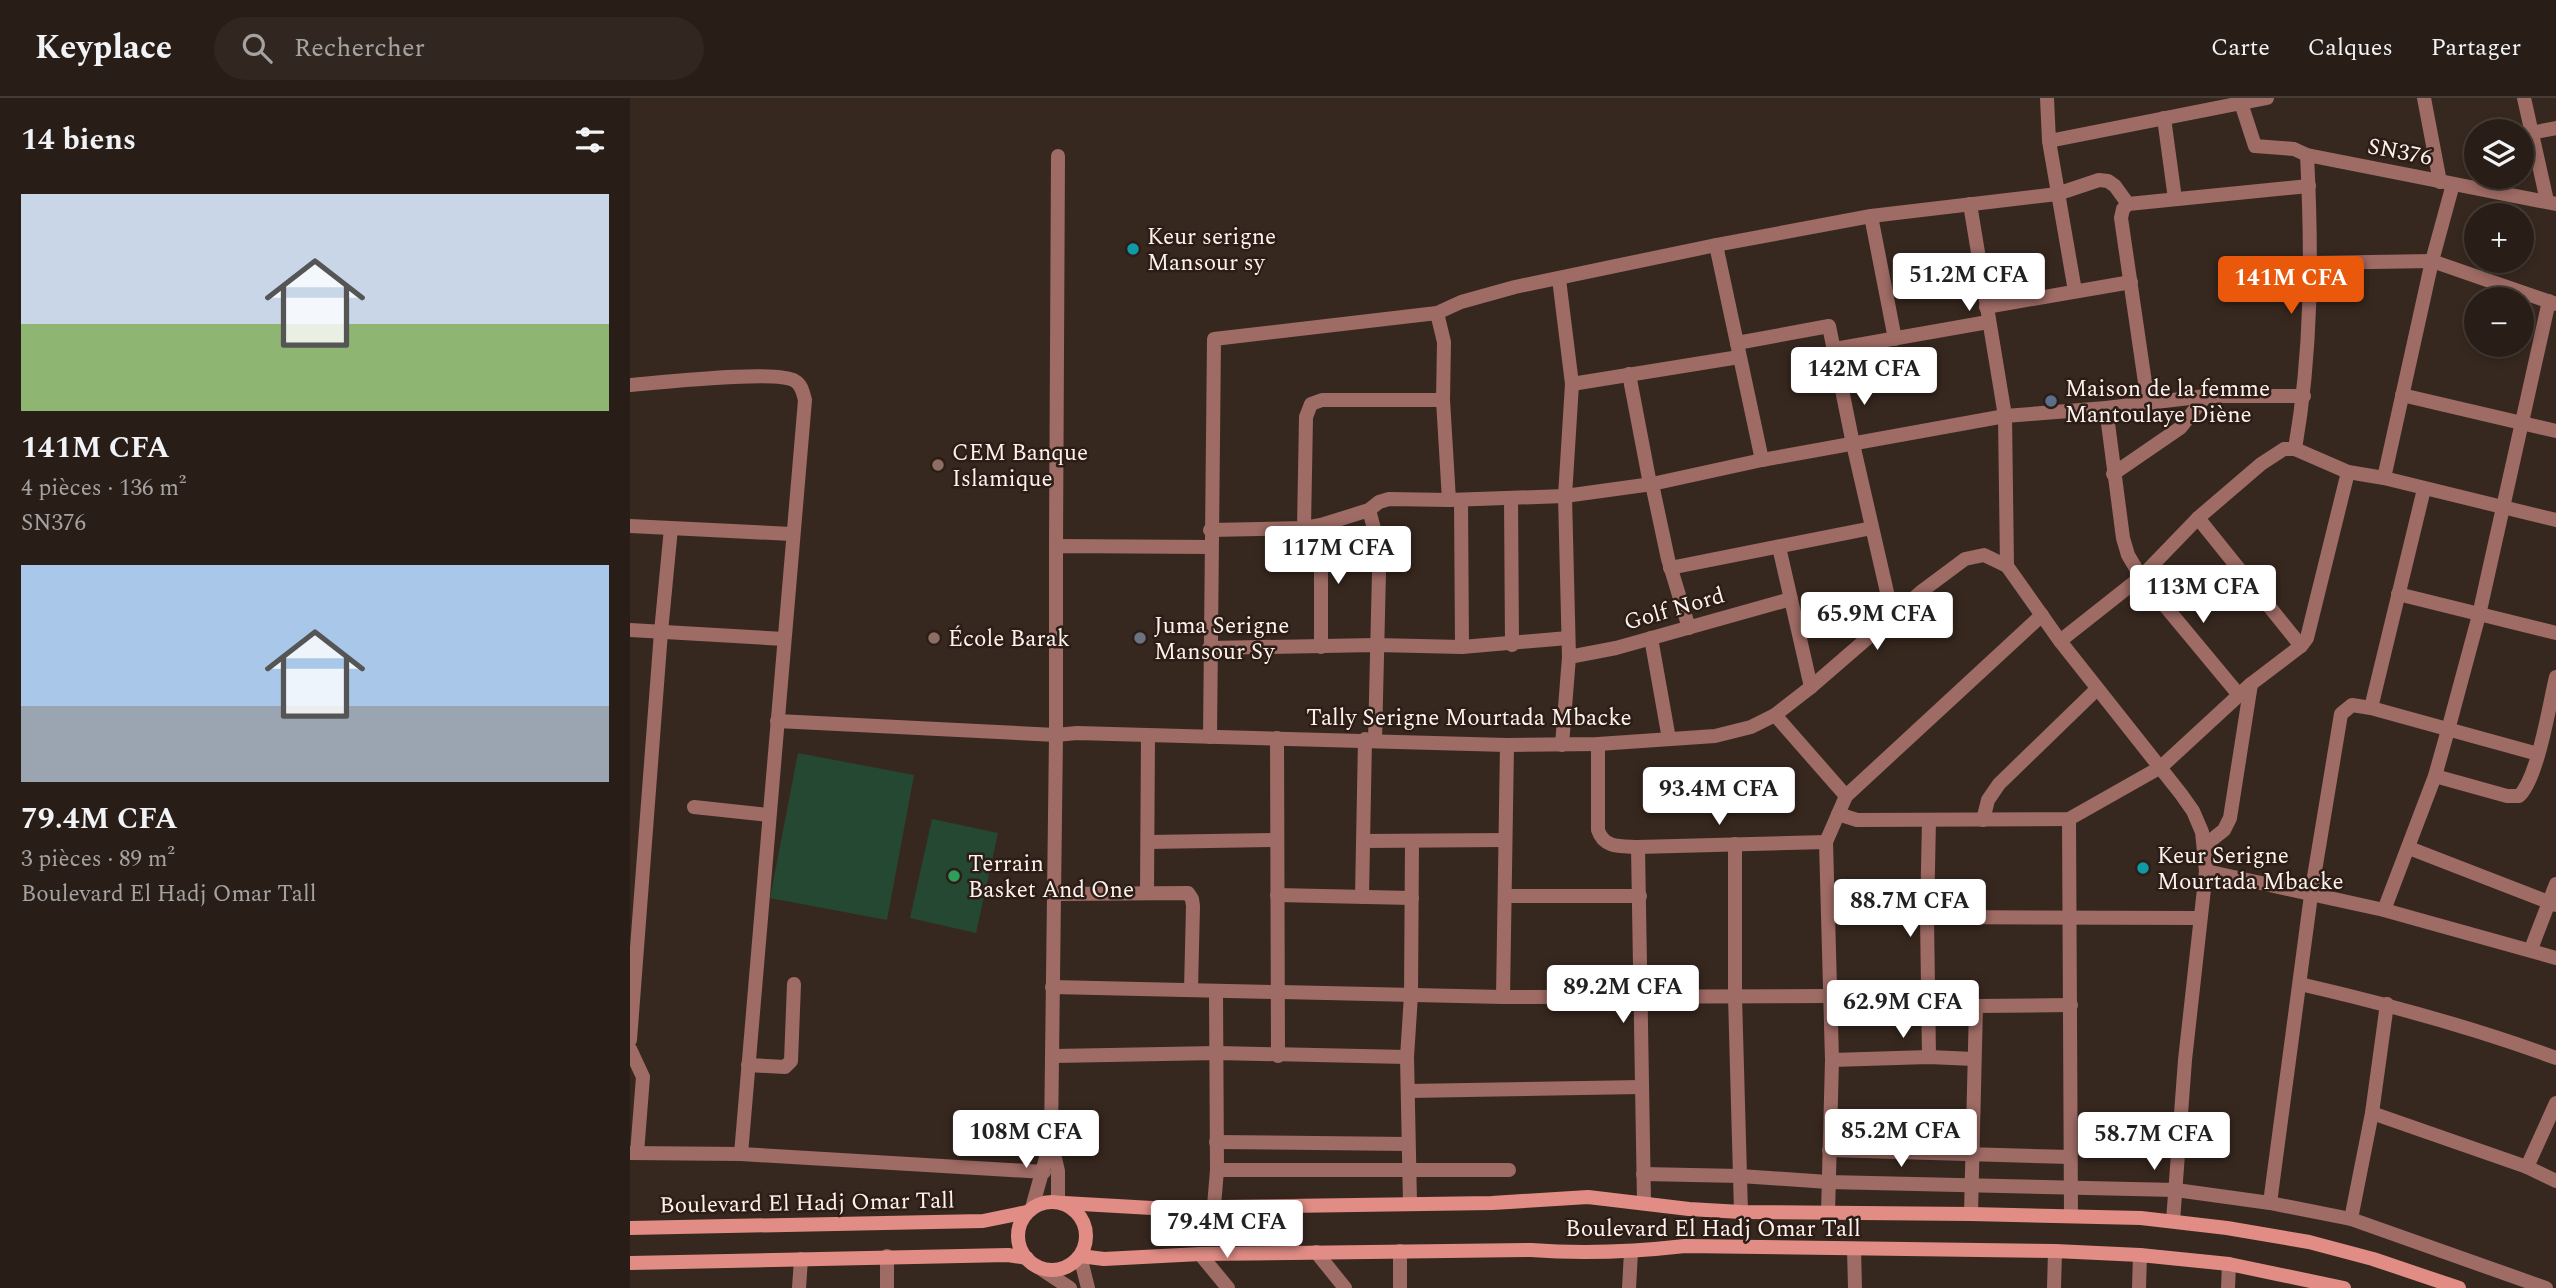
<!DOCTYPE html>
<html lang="fr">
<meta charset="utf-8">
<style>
:root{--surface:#291e17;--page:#312720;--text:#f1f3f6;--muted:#a5a2a1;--line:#453c36;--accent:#ea580c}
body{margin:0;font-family:Spectral,serif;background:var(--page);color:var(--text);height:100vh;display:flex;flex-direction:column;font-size:26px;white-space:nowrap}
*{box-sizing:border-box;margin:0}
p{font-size:23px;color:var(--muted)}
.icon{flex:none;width:38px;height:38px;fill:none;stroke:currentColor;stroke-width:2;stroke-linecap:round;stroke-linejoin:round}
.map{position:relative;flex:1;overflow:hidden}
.sheet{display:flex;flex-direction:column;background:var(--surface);width:630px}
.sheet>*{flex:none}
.buttons{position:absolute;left:1834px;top:21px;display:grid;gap:14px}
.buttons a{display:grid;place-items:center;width:70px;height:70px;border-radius:50%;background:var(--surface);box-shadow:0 4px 10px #0003,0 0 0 2px var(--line);font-size:35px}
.price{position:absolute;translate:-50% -60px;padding:0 16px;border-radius:7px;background:#fff;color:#222;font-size:23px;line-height:46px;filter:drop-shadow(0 2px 4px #0008)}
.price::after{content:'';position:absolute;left:50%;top:42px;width:21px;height:16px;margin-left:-10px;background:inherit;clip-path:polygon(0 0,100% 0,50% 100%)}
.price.on{background:var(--accent);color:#fff}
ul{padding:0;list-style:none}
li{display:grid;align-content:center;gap:14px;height:371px;padding:0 21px}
li span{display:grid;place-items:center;height:217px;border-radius:0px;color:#555}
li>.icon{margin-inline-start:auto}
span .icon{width:126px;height:126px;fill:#fffc;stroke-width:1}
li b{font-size:30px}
h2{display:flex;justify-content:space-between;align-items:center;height:84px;padding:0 21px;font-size:30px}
header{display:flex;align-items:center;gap:42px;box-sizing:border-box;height:98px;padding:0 35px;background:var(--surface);border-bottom:2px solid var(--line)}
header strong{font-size:33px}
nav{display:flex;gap:38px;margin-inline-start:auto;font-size:24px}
.search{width:490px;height:63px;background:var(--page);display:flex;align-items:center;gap:18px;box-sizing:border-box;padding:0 24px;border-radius:38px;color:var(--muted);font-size:26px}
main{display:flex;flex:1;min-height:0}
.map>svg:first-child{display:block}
.green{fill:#254833}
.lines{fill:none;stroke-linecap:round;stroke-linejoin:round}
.minor{stroke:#9f6b65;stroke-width:14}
.tertiary{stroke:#9f6b65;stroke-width:14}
.secondary{stroke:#e18d85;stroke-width:14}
.culture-dot{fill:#0f9aa8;stroke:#2c1e16;stroke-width:2.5}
.service-dot{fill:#5c6f8a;stroke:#2c1e16;stroke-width:2.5}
.education-dot{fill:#8d6e63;stroke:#2c1e16;stroke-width:2.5}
.worship-dot{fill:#6b7280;stroke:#2c1e16;stroke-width:2.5}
.leisure-dot{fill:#2e9e5b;stroke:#2c1e16;stroke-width:2.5}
.labels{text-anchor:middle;stroke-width:5;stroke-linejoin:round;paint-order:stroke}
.street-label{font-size:23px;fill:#fdf2ed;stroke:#2c1e16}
.poi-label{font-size:23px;fill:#fdf2ed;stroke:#2c1e16;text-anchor:start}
</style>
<header>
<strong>Keyplace</strong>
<div class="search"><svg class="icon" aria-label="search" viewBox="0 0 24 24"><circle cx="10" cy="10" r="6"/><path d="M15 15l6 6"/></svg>Rechercher</div>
<nav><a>Carte</a><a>Calques</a><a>Partager</a></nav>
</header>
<main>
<section class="sheet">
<h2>14 biens<svg class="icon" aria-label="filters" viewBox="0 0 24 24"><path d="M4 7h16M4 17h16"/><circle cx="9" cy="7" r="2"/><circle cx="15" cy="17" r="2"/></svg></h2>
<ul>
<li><span style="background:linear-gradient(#c9d6e8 60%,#8fb573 0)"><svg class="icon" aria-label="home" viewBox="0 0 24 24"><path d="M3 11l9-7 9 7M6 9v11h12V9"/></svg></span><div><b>141M CFA</b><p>4 pièces · 136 m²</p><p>SN376</p></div></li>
<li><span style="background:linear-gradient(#a9c7e8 65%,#9aa5b1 0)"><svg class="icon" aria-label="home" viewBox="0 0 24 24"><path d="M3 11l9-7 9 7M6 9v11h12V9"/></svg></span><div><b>79.4M CFA</b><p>3 pièces · 89 m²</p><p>Boulevard El Hadj Omar Tall</p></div></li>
</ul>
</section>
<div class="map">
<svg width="1926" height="1190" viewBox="0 0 1926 1190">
<rect width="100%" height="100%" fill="#37281f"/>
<g class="green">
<polygon points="168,655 284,677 257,822 140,800"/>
<polygon points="302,721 368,735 346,835 280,820"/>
</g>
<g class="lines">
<g class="minor">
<polyline points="1417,0 1419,43 1445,193"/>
<polyline points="1794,0 1810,84"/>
<polyline points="1894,0 1917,103"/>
<polyline points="1611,5 1625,48 1664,51 1677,57"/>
<polyline points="1534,20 1545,101"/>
<polyline points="1901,35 1926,30"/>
<polyline points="1419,43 1637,0"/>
<polyline points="1340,106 1375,318 1377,468"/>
<polyline points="1241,118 1265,241"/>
<polyline points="1086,147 1132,362"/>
<polyline points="1681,165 1802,163 1926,206"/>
<polyline points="929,181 942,286 935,398 939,559 932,647"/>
<polyline points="1356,209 1501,184"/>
<polyline points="807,215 814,244 813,302 819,402"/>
<polyline points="1107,245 1199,228 1223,346 1262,516"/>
<polyline points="1205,251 1358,224"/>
<polyline points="999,276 1020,386"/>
<polyline points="942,286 1109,259"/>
<path d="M0 287C28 285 147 271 165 283 172 287 173 295 175 302L111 1056"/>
<polyline points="1772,297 1926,333"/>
<polyline points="1518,305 1491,120 1493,111 1498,106 1679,88"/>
<polyline points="1476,310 1493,440 1498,457 1511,479 1609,597"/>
<path d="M1665 351C1682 253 1682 156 1677 57L1926 106"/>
<polyline points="1483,376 1550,330 1576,298"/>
<polyline points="1754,380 1802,163 1823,86"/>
<polyline points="1022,386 1038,461 1059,530"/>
<polyline points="881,400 882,547"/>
<polyline points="831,402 832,549"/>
<polyline points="739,412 747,442 749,474 745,642"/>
<polyline points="1568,420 1671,548"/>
<polyline points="0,428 162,436"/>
<polyline points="674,430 676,319 681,306 692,302 813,302"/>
<polyline points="580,432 674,430 691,427 739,412 749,404 759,401 819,402 935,398 1022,386 1132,362 1375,318 1476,310 1576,298 1674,298"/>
<polyline points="426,448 428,58"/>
<polyline points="1149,449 1181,589"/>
<polyline points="1040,470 1242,430"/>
<polyline points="1768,496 1926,535"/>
<polyline points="0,532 154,541"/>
<polyline points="1021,540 1039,641"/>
<polyline points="1430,543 1511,479 1568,420 1631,366 1654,351 1665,351 1718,374 1754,380 1926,422"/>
<polyline points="691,549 691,427"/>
<polyline points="579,550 746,547 832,549 938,540"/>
<polyline points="939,559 986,550 1161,501"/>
<polyline points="1741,610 1794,391"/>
<polyline points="1145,617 1216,698"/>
<polyline points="147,623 426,637 426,448 580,449"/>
<polyline points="580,639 584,241 807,215 831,204 885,189 1086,147 1241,118 1427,96 1469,82 1478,83 1485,88 1498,106"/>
<polyline points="647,640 648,958"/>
<path d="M968 646V732C974 751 992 748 1008 749L1196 744"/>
<path d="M1805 678 1877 698H1889C1908 680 1919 608 1926 579"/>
<polyline points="64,709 139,717"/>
<polyline points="1208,716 1227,722 1439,721 1531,669 1621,586 1671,548 1677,540 1718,374"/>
<polyline points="1439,721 1441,1118"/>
<polyline points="1299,722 1297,819 1299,959"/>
<polyline points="1353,722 1358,702 1369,686 1467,591"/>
<polyline points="734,743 875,742"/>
<polyline points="518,744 647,742"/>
<polyline points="1105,746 1105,898 1111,1114"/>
<polyline points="1575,747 1594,732 1600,720 1621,586"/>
<polyline points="1008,749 1014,1104"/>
<polyline points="1779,750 1926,807"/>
<polyline points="1576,773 1754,812 1926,860"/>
<polyline points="517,795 518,638"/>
<polyline points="425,796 558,795 562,801 563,808 561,892"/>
<polyline points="647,797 782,800"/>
<polyline points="875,798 1010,798"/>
<polyline points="732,799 735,641"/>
<polyline points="1754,812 1805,678 1818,632 1849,517 1919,203"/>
<polyline points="1297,819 1569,820"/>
<polyline points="1901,851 1926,786"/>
<path d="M1670 886C1757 906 1842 929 1926 960"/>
<polyline points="422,889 873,899 1199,898"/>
<polyline points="873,899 877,647"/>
<polyline points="1299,905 1346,908 1441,907"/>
<polyline points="0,942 31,534 41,430"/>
<polyline points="0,951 13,979 7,1055"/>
<polyline points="424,958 587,955 777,959"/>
<polyline points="1202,962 1299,959 1344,961"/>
<polyline points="118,967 155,969 161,963 164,886"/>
<polyline points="778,993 1011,989"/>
<polyline points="1742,1015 1897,1069 1926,1083"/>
<polyline points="586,1044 778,1046"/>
<polyline points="1199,1052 1440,1059"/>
<polyline points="0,1055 111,1056 414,1074"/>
<polyline points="1897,1069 1926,1005"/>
<polyline points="587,1072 879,1072"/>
<polyline points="1013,1076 1110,1078 1198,1084 1546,1092 1640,1105 1721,1121 1916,1190"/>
<polyline points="780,1105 777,959 781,897 782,743"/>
<polyline points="1640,1105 1681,797 1711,616 1722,607 1741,610 1908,656"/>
<polyline points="584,1108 587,1072 586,893"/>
<polyline points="1198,1115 1202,962 1196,744 1216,698 1412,517"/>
<polyline points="1341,1116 1346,908"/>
<polyline points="1721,1121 1742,1015 1757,906"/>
<polyline points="1224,1151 1225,1190"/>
<polyline points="686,1154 715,1190"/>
<polyline points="570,1156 598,1190"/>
<polyline points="169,1190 171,1161"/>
<polyline points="257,1190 257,1158"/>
<polyline points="770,1190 770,1153"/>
<polyline points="999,1190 1001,1154"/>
<polyline points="1424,1190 1425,1153"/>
<polyline points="1509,1190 1510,1157"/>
<polyline points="1598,1190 1599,1166"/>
</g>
<g class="tertiary">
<polyline points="422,1047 428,1073 428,1104"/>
<polyline points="402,1110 421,1042 426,637 447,635 877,647 968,646 1085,638 1121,629 1145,617 1181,589 1292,493 1335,461 1354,457 1377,468 1430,543 1551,696 1563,713 1572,734 1576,773 1555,962 1543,1123"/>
<polyline points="450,1158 458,1190"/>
<polyline points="408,1169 440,1190"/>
</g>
<g class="secondary">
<circle cx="422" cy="1138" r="34"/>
<polyline points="434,1105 522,1110 862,1105 958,1099 1059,1111 1111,1114 1341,1116 1511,1120 1597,1130 1679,1144 1743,1161 1829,1190"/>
<polyline points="0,1130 353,1123 397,1114"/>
<path d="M450 1158 474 1161 570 1156 901 1152C954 1156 1002 1154 1055 1148L1425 1153 1510 1157 1599 1166 1714 1190"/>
<polyline points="0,1165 378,1157 397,1160"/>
</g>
</g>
<g class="culture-dot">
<circle cx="503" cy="151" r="7"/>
<circle cx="1513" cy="770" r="7"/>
</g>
<circle class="service-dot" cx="1421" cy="303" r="7"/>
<g class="education-dot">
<circle cx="308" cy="367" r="7"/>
<circle cx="304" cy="540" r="7"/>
</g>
<circle class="worship-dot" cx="510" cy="540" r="7"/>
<circle class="leisure-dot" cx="324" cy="778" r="7"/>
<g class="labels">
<g class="street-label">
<text transform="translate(1770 53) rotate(11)" y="8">SN376</text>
<text transform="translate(1044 510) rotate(-16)" y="8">Golf Nord</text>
<text x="839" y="627">Tally Serigne Mourtada Mbacke</text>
<text transform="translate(177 1104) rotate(-1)" y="8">Boulevard El Hadj Omar Tall</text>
<text x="1083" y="1138">Boulevard El Hadj Omar Tall</text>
</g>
<g class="poi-label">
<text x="517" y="146">Keur serigne<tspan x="517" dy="26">Mansour sy</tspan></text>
<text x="1435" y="298">Maison de la femme<tspan x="1435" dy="26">Mantoulaye Diène</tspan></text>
<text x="322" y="362">CEM Banque<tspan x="322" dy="26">Islamique</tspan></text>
<text x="524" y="535">Juma Serigne<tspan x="524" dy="26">Mansour Sy</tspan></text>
<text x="318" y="548">École Barak</text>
<text x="1527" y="765">Keur Serigne<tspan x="1527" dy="26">Mourtada Mbacke</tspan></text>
<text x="338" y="773">Terrain<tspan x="338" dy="26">Basket And One</tspan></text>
</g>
</g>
</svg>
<div class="buttons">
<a><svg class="icon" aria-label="layers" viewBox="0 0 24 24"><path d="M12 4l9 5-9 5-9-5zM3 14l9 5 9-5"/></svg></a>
<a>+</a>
<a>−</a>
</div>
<b class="price" style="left:1339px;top:215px">51.2M CFA</b>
<b class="price on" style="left:1661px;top:218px">141M CFA</b>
<b class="price" style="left:1234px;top:309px">142M CFA</b>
<b class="price" style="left:708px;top:488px">117M CFA</b>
<b class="price" style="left:1573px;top:527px">113M CFA</b>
<b class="price" style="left:1247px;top:554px">65.9M CFA</b>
<b class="price" style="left:1089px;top:729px">93.4M CFA</b>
<b class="price" style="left:1280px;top:841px">88.7M CFA</b>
<b class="price" style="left:993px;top:927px">89.2M CFA</b>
<b class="price" style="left:1273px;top:942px">62.9M CFA</b>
<b class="price" style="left:1271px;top:1071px">85.2M CFA</b>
<b class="price" style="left:396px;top:1072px">108M CFA</b>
<b class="price" style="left:1524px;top:1074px">58.7M CFA</b>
<b class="price" style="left:597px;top:1162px">79.4M CFA</b>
</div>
</main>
